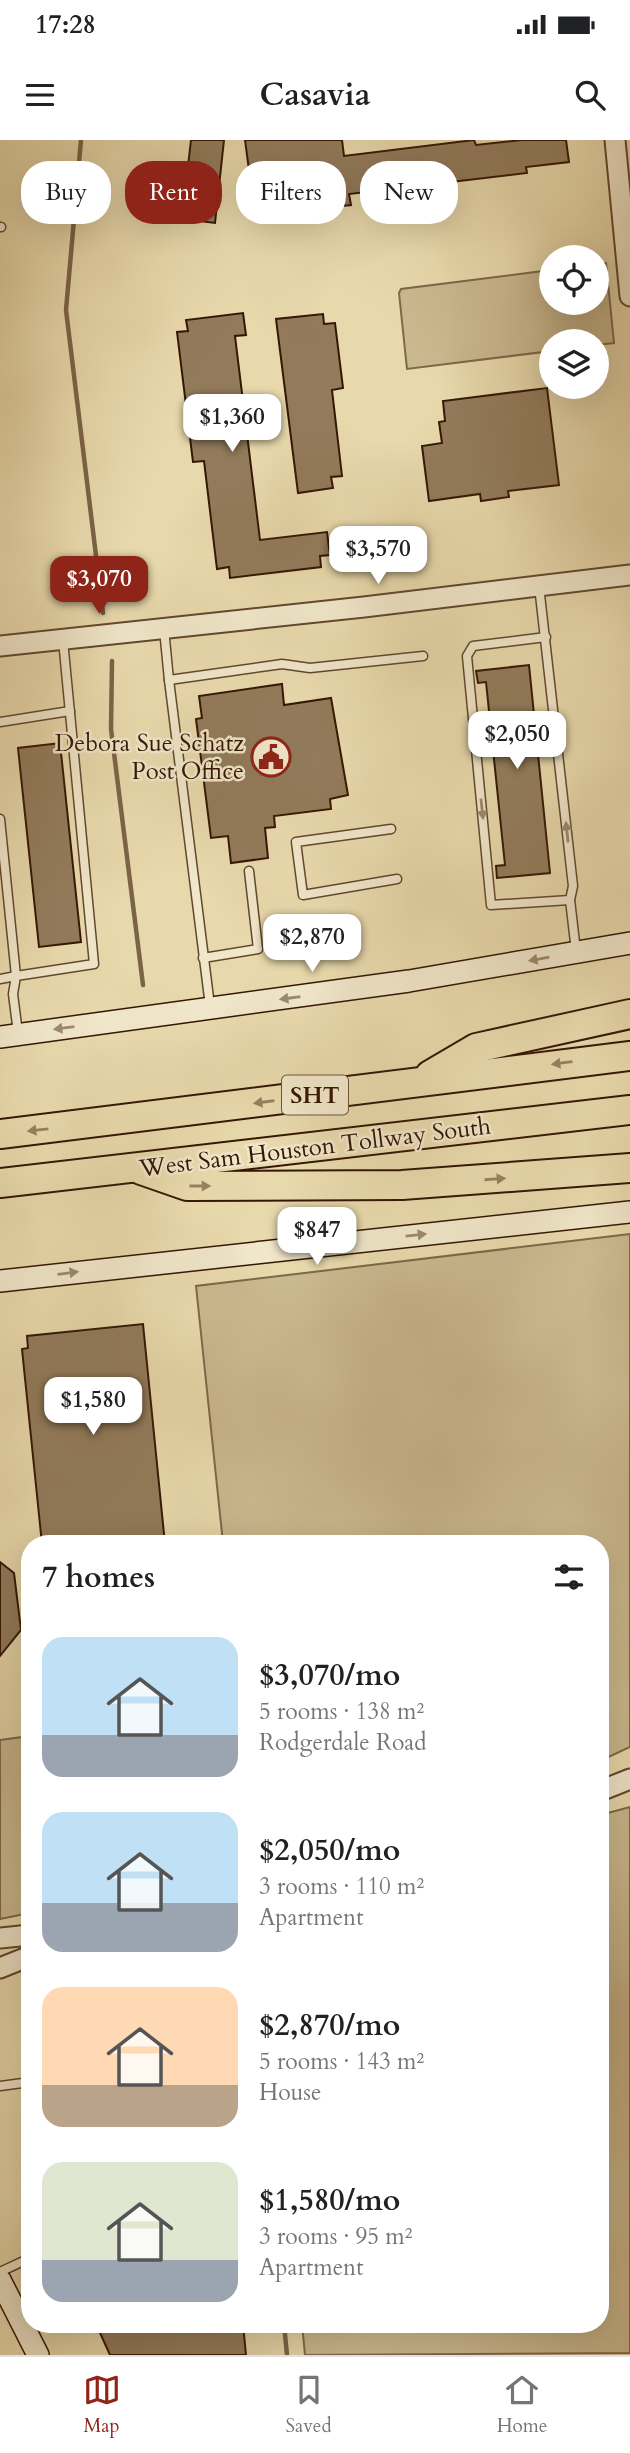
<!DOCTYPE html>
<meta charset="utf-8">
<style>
:root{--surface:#fff;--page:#f6f6f6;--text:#202124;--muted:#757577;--line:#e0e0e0;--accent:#8f2418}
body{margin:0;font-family:Cardo,serif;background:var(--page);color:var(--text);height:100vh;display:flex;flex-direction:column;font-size:26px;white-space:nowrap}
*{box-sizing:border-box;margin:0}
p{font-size:23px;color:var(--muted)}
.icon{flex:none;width:38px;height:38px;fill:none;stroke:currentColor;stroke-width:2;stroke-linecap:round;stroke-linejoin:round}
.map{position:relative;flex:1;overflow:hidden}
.panel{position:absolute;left:21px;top:1395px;width:588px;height:798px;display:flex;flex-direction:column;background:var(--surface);border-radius:28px;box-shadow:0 7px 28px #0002}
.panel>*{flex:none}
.guide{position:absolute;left:21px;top:21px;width:588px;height:63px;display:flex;gap:14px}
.buttons{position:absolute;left:539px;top:105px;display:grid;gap:14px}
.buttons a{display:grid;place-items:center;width:70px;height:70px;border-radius:50%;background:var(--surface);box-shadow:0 7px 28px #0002;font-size:35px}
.price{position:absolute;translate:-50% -60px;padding:0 16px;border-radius:14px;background:#fff;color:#222;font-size:23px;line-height:46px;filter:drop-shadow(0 2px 4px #0008)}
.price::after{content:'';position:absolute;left:50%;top:42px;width:21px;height:16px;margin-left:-10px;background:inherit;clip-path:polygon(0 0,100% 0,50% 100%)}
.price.on{background:var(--accent);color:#fff}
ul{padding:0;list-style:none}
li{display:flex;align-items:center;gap:21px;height:175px;padding:0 21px}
li span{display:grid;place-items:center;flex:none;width:196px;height:140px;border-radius:21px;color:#555}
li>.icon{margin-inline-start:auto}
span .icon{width:84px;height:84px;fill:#fffc;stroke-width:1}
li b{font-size:30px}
h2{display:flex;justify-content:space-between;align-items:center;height:84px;padding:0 21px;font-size:30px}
.tag{padding:0 24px;border-radius:28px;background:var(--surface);box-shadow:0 7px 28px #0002;font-size:24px;line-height:63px}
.tag.on{background:var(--accent);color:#fff}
.status{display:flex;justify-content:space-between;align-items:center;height:49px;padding:0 35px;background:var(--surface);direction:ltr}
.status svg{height:19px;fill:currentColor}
header{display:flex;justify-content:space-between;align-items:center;height:91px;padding:0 21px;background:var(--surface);font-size:32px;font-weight:600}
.menu{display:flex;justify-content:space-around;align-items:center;height:98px;border-top:2px solid var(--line);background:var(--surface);font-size:19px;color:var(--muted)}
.menu a{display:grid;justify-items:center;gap:4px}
.menu .on{color:var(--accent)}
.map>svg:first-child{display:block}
.green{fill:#cab88f;stroke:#80674a;stroke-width:2}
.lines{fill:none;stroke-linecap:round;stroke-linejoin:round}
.stream{stroke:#7c6347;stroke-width:4.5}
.building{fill:#927b5b;stroke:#351604;stroke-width:2}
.service-casing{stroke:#62472e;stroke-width:11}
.tertiary-casing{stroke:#62472e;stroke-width:23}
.secondary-casing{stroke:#351604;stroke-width:24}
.motorway-casing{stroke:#351604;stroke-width:32}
.service{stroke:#f0e6c9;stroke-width:8}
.tertiary{stroke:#f0e6c9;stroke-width:19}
.secondary{stroke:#f0e6c9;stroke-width:21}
.motorway{stroke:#e8d9ac;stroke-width:28}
.oneway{fill:#9c8870}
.oneway2{fill:#978160}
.labels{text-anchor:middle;stroke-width:5;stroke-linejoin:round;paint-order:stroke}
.shield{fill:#f0e6c9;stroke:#6d543f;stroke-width:2}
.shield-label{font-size:23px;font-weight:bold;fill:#351604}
.poi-label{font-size:24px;fill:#351604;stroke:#f0e6c9;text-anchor:end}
.street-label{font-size:24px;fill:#351604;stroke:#f0e6c9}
</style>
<div class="status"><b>17:28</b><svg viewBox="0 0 49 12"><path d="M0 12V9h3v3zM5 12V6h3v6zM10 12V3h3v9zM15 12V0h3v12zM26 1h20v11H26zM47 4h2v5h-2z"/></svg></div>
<header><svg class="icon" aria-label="menu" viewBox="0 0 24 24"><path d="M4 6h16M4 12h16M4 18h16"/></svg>Casavia<svg class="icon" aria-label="search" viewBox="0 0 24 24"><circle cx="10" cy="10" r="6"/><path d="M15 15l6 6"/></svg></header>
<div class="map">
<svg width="630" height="2215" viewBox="0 0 630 2215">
<rect width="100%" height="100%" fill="#e8d9ac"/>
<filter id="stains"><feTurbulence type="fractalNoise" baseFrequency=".00286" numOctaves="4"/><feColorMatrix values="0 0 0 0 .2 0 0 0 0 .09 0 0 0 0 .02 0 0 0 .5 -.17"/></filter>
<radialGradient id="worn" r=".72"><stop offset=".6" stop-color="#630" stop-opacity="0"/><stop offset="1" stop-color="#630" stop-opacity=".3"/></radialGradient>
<g class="green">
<polygon points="606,123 614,203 597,205 597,201 551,201 551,211 407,229 399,153 401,149 551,130 551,163 597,163 597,124"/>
<polygon points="630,1094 630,1607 600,1621 600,1404 223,1403 196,1146"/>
<polygon points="30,1596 30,1773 0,1779 0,1600"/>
<polygon points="630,1667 630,2213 305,2215 302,2184 600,2184 600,1675"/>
</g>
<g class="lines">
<g class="stream">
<polyline points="81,0 66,170 103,473"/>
<polyline points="112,521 111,589 143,845"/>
<polyline points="284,2184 287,2215"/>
</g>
</g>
<g class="building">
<polygon points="191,0 224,0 215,83 182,79"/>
<polygon points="245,0 342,0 344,16 474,0 476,5 522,0 566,0 569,22 526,27 527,33 349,54 351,65 255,75"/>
<polygon points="243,173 246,195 235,196 260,400 327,392 330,415 320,416 321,427 230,438 229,427 217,429 204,321 193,322 177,192 188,191 186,180"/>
<polygon points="323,174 324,184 335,183 343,248 332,250 342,336 331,337 333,348 298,353 276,179"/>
<polygon points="547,248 559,345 508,351 509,357 481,361 480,354 429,361 422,306 442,303 439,282 445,281 443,261"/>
<polygon points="529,525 550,733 497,738 496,726 505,725 486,542 478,543 476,531"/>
<polygon points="282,544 284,565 331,558 348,655 330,659 331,669 274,676 275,687 265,688 268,718 231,723 228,696 211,698 196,579 202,578 199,556"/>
<polygon points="60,603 81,802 39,807 18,608"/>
<polygon points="143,1184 165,1404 42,1404 22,1209 28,1208 27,1196"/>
<polygon points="0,1422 14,1433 21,1490 0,1516"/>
<polygon points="96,2184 243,2184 246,2215 110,2215"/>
</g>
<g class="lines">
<g class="service-casing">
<g id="service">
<polyline points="0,87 1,87"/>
<polyline points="539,446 573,746 570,760 576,811"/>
<polyline points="164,489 169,540"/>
<polyline points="546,497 473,506 467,516 491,765 570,760"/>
<polyline points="0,582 70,571"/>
<polyline points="0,679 16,836 0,839"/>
<polyline points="391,689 296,702 303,755 397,739"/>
<polyline points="203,818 258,809 249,731"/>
<polyline points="210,866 169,540 282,524 310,528 423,516"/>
<polyline points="18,893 13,854 16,836 94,824 63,500"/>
<polyline points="0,1946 30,1942"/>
<polyline points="0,2132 30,2118"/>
</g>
</g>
<g class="tertiary-casing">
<g id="tertiary">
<polyline points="615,0 630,156"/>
<polyline points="0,506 364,467 630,435"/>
<polyline points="600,1651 630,1639"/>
<polyline points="0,1798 30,1795"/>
<polyline points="0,1828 30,1816"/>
</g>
</g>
<g class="secondary-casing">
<g id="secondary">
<polyline points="0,897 409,841 630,803"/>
<polyline points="0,1141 630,1072"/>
<polyline points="0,2140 38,2215"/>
</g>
</g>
<g class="motorway-casing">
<g id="motorway">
<polyline points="430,935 476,908 630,874"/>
<polyline points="0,994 630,916"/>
<polyline points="141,1030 187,1046 402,1045 630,1028"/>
<polyline points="0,1043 630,970"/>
</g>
</g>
<use href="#service" class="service"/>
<use href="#tertiary" class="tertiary"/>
<use href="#secondary" class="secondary"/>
<use href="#motorway" class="motorway"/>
</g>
<defs><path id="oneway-solid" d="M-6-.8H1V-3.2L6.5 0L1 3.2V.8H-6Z" transform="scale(1.75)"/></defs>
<g class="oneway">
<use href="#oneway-solid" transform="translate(482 669) rotate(84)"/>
<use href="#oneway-solid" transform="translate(567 692) rotate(-96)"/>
<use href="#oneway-solid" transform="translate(539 819) rotate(170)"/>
<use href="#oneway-solid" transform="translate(290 858) rotate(172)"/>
<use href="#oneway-solid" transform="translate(64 888) rotate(173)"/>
<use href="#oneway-solid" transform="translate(416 1095) rotate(-6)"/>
<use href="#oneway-solid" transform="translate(68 1133) rotate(-7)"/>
</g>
<g class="oneway2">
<use href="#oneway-solid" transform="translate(562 923) rotate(173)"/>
<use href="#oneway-solid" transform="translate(264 962) rotate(172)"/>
<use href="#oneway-solid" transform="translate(38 990) rotate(174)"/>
<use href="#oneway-solid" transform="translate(495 1039) rotate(-4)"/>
<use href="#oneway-solid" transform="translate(200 1046)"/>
</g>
<defs>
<g id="civic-ring" transform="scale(2.0125)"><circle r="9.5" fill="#f0e6c9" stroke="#8f2418" stroke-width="1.5"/><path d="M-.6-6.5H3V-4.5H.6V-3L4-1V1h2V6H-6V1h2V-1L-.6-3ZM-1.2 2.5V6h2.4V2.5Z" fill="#8f2418"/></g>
</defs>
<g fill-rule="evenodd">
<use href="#civic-ring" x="271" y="617"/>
</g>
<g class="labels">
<rect class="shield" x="282" y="935.5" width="66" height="39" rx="5"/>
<g class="shield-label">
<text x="315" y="963">SHT</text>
</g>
<g class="poi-label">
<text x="244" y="611">Debora Sue Schatz<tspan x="244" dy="28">Post Office</tspan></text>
</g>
<g class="street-label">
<text transform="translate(315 1007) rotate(-7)" y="8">West Sam Houston Tollway South</text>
</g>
</g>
<rect width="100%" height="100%" filter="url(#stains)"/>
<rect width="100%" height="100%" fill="url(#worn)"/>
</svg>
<div class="buttons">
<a><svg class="icon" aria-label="locate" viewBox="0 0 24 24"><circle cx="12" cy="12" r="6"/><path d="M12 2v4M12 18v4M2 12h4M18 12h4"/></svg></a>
<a><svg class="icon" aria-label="layers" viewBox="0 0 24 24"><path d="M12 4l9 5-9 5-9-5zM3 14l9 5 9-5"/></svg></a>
</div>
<b class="price" style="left:232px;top:314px">$1,360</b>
<b class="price" style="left:378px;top:446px">$3,570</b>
<b class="price on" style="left:99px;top:476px">$3,070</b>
<b class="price" style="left:517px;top:631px">$2,050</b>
<b class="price" style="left:312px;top:834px">$2,870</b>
<b class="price" style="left:317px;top:1127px">$847</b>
<b class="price" style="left:93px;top:1297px">$1,580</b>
<div class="guide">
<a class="tag">Buy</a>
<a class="tag on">Rent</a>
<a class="tag">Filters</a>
<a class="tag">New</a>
</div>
<section class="panel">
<h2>7 homes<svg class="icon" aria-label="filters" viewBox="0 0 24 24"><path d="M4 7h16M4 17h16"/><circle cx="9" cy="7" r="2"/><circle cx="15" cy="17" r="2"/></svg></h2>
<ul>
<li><span style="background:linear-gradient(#bfe0f5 70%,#9aa5b1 0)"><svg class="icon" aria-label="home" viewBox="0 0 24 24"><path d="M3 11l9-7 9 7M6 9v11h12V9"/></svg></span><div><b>$3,070/mo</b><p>5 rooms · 138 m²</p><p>Rodgerdale Road</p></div></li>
<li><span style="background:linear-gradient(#bfe0f5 65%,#9aa5b1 0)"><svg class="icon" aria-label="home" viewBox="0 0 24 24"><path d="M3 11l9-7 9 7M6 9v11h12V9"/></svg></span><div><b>$2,050/mo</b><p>3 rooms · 110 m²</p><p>Apartment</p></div></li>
<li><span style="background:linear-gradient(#ffd9b3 70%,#b9a48a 0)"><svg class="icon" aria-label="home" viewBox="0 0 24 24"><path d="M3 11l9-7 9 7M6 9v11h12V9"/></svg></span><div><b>$2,870/mo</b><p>5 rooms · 143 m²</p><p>House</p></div></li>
<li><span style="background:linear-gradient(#dfe7d0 70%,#9aa5b1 0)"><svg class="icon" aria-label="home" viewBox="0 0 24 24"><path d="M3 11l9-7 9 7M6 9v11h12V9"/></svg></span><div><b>$1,580/mo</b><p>3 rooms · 95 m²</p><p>Apartment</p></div></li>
</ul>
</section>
</div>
<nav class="menu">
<a class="on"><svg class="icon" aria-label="map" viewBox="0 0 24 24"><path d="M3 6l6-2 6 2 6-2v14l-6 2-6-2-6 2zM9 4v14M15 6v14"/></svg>Map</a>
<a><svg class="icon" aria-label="saved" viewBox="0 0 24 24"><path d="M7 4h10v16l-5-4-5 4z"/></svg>Saved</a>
<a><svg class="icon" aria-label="home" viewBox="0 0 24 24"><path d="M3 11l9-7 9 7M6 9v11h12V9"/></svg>Home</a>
</nav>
